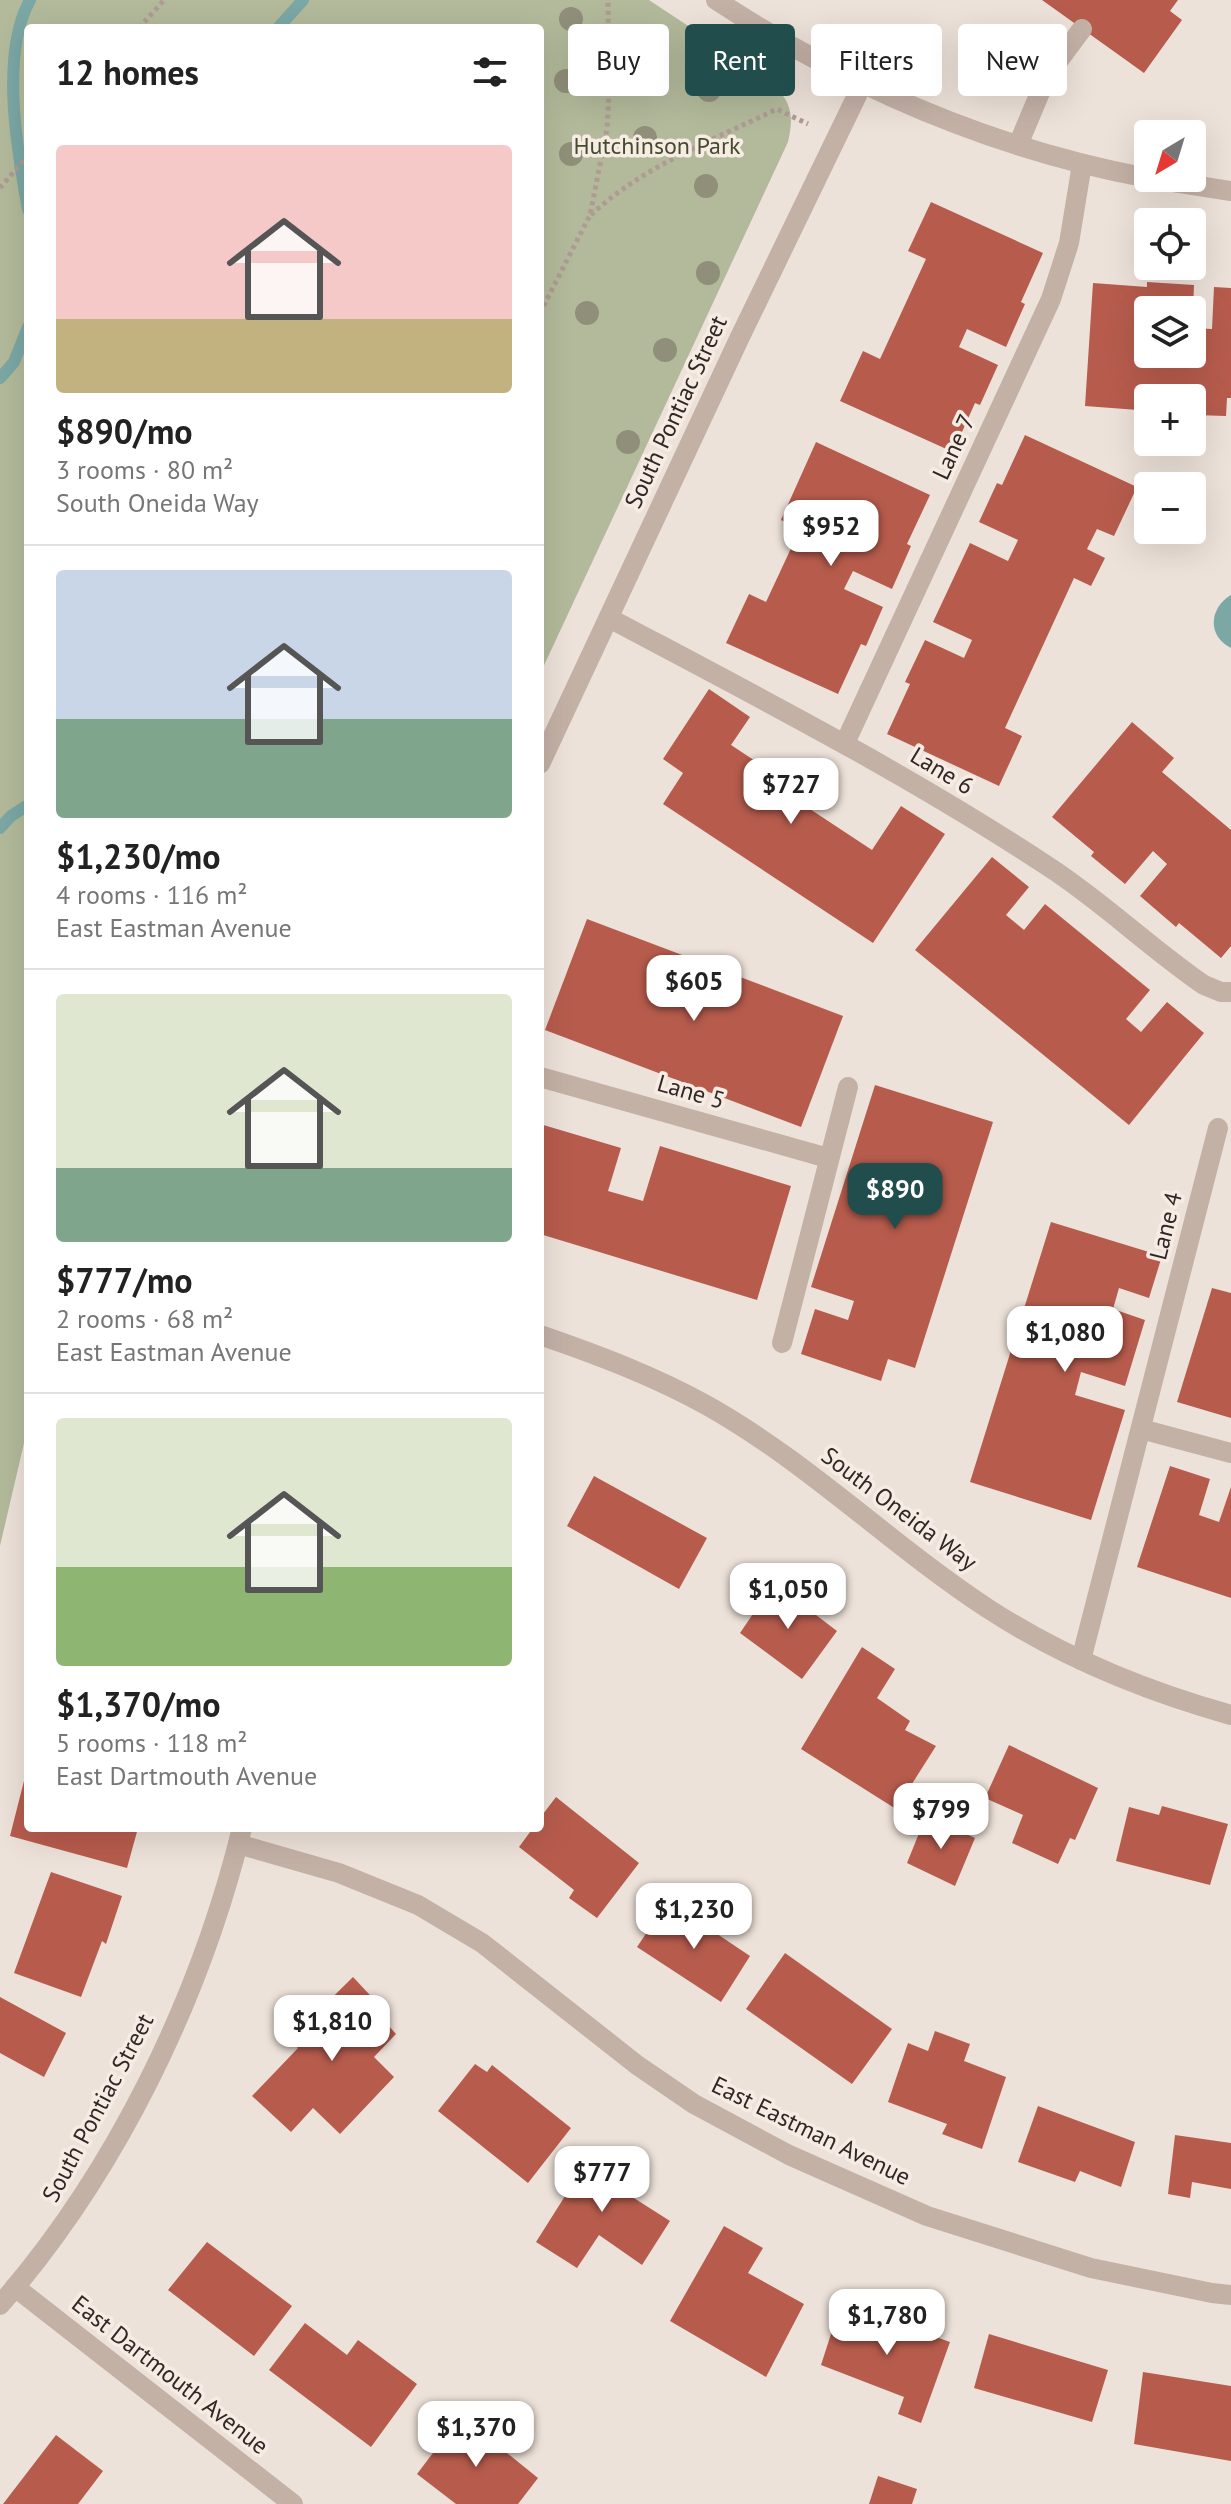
<!DOCTYPE html>
<meta charset="utf-8">
<style>
:root{--surface:#fff;--page:#f2f2f2;--text:#222;--muted:#767676;--line:#e0e0e0;--accent:#214d4c}
body{margin:0;font-family:"PT Sans",sans-serif;background:var(--page);color:var(--text);height:100vh;display:flex;flex-direction:column;font-size:30px;white-space:nowrap}
*{box-sizing:border-box;margin:0}
p{font-size:26px;color:var(--muted)}
.icon{flex:none;width:44px;height:44px;fill:none;stroke:currentColor;stroke-width:2;stroke-linecap:round;stroke-linejoin:round}
.map{position:relative;flex:1;overflow:hidden}
.panel{position:absolute;left:24px;top:24px;width:520px;height:1808px;display:flex;flex-direction:column;background:var(--surface);border-radius:8px;box-shadow:0 8px 32px #0002}
.panel>*{flex:none}
.guide{position:absolute;left:568px;top:24px;width:542px;height:72px;display:flex;gap:16px}
.needle{width:52px;rotate:218deg}
.buttons{position:absolute;left:1134px;top:120px;display:grid;gap:16px}
.buttons a{display:grid;place-items:center;width:72px;height:72px;border-radius:8px;background:var(--surface);box-shadow:0 8px 32px #0002;font-size:40px}
.price{position:absolute;translate:-50% -68px;padding:0 18px;border-radius:16px;background:#fff;color:#222;font-size:26px;line-height:52px;filter:drop-shadow(0 2px 4px #0008)}
.price::after{content:'';position:absolute;left:50%;top:48px;width:24px;height:18px;margin-left:-12px;background:inherit;clip-path:polygon(0 0,100% 0,50% 100%)}
.price.selected{background:var(--accent);color:#fff}
ul{padding:0;list-style:none}
li{display:grid;align-content:center;gap:16px;height:424px;padding:0 32px}
li+li{border-top:2px solid var(--line)}
li span{display:grid;place-items:center;height:248px;border-radius:8px;color:#555}
li>.icon{margin-inline-start:auto}
span .icon{width:144px;height:144px;fill:#fffc;stroke-width:1}
li b{font-size:34px}
h2{display:flex;justify-content:space-between;align-items:center;height:96px;padding:0 32px;font-size:34px}
.tag{padding:0 28px;border-radius:8px;background:var(--surface);box-shadow:0 8px 32px #0002;font-size:28px;line-height:72px}
.tag.selected{background:var(--accent);color:#fff}
.map>svg:first-child{display:block}
.green{fill:#b3ba9b}
.water{fill:#7ba7a4}
.lines{fill:none;stroke-linecap:round;stroke-linejoin:round}
.stream{stroke:#7ba7a4;stroke-width:12}
.building{fill:#b75c4d}
.path{stroke:#af9b91;stroke-width:5;stroke-dasharray:4 4;stroke-linecap:butt}
.minor{stroke:#c4b1a6;stroke-width:20}
.tree{fill:#90907a}
.labels{text-anchor:middle;stroke-width:7;stroke-linejoin:round;paint-order:stroke}
.park-label{font-size:24px;fill:#444c2d;stroke:#f6ece4}
.street-label{font-size:24px;fill:#312826;stroke:#f6ece4}
</style>
<div class="map">
<svg width="1231" height="2504" viewBox="0 0 1231 2504">
<rect width="100%" height="100%" fill="#ede2d9"/>
<path class="green" d="M0 0H649L767 78C790 100 795 111 788 142L540 674V28H28V1426L0 1546Z"/>
<path class="water" d="M1231 595V648C1207 636 1209 608 1231 595Z"/>
<g class="lines">
<g class="stream">
<polyline points="278,28 303,0"/>
<path d="M28 210C17 150 0 54 30 0"/>
<polyline points="0,378 14,362 28,327"/>
<polyline points="0,828 11,816 28,805"/>
</g>
</g>
<g class="building">
<polygon points="1042,0 1178,0 1170,11 1182,20 1144,73"/>
<polygon points="931,202 1043,253 1021,302 1025,304 1006,347 967,329 959,347 998,365 980,405 975,403 953,452 840,401 863,351 880,359 926,259 908,251"/>
<polygon points="1147,282 1194,285 1193,310 1148,310 1148,354 1192,354 1192,328 1212,329 1214,287 1231,288 1231,398 1227,398 1226,416 1195,415 1196,395 1140,391 1138,410 1085,406 1093,283 1147,287"/>
<polygon points="1025,435 1137,487 1114,536 1097,529 1087,549 1105,558 1091,586 1074,578 1005,728 1022,736 999,786 887,734 910,684 905,682 925,640 964,658 972,640 933,622 970,543 1008,561 1018,540 979,522 997,483 1002,485"/>
<polygon points="816,442 930,495 907,544 911,546 892,589 853,571 844,589 883,607 866,646 861,644 838,694 726,643 749,594 766,602 800,529 781,520"/>
<polygon points="709,689 750,717 731,745 772,772 766,780 872,850 901,806 945,834 873,943 663,804 683,773 663,759"/>
<polygon points="1132,722 1174,758 1162,772 1231,830 1231,946 1221,958 1179,923 1176,927 1140,896 1167,864 1153,851 1125,884 1091,856 1094,852 1052,817"/>
<polygon points="992,857 1029,887 1006,915 1024,930 1045,904 1150,990 1126,1019 1141,1032 1167,1002 1204,1033 1129,1125 915,950"/>
<polygon points="587,919 843,1016 801,1127 545,1030"/>
<polygon points="875,1085 993,1122 915,1368 888,1359 881,1381 801,1354 815,1309 848,1320 854,1301 811,1287"/>
<polygon points="540,1124 621,1148 608,1191 643,1201 660,1146 791,1186 757,1300 540,1234"/>
<polygon points="1051,1222 1162,1256 1149,1298 1119,1288 1113,1309 1145,1320 1125,1386 1081,1372 1075,1395 1125,1410 1091,1520 970,1482"/>
<polygon points="1212,1288 1231,1293 1231,1418 1177,1402"/>
<polygon points="1170,1466 1210,1479 1199,1515 1219,1522 1231,1487 1231,1598 1137,1567"/>
<polygon points="594,1476 707,1538 679,1589 567,1526"/>
<polygon points="774,1583 837,1631 802,1679 740,1633"/>
<polygon points="862,1647 895,1669 877,1698 910,1721 905,1730 936,1746 896,1809 801,1749"/>
<polygon points="1009,1745 1098,1788 1075,1840 1070,1838 1058,1864 1012,1843 1023,1815 985,1798"/>
<polygon points="27,1769 28,1828 138,1828 127,1868 10,1836"/>
<polygon points="556,1797 639,1863 597,1918 569,1898 574,1890 519,1847 533,1828 540,1828 540,1818"/>
<polygon points="1162,1806 1228,1824 1210,1885 1116,1861 1129,1807 1159,1815"/>
<polygon points="926,1816 975,1838 955,1886 907,1863"/>
<polygon points="51,1872 122,1896 106,1944 102,1941 81,1997 14,1973"/>
<polygon points="668,1901 750,1956 721,2002 637,1947"/>
<polygon points="785,1953 892,2029 852,2084 746,2009"/>
<polygon points="353,1977 383,2009 378,2014 396,2034 374,2057 394,2077 340,2134 313,2108 291,2132 252,2096 298,2048 289,2040"/>
<polygon points="0,1997 66,2033 44,2077 0,2053"/>
<polygon points="935,2031 970,2044 964,2061 1006,2077 982,2149 942,2134 947,2124 888,2102 908,2043 928,2051"/>
<polygon points="475,2064 487,2072 492,2065 571,2128 528,2183 438,2111"/>
<polygon points="1038,2106 1135,2142 1121,2187 1080,2171 1075,2182 1018,2162"/>
<polygon points="1175,2135 1231,2143 1231,2189 1192,2182 1190,2198 1168,2194"/>
<polygon points="596,2147 638,2174 626,2193 670,2221 642,2265 599,2235 577,2268 536,2242"/>
<polygon points="724,2226 763,2248 748,2273 804,2304 766,2377 670,2321"/>
<polygon points="207,2242 292,2306 254,2356 168,2290"/>
<polygon points="841,2303 950,2342 921,2423 898,2414 904,2397 821,2365"/>
<polygon points="305,2323 347,2355 358,2340 417,2384 371,2447 269,2370"/>
<polygon points="989,2334 1108,2370 1092,2422 974,2388"/>
<polygon points="1143,2372 1231,2386 1231,2461 1134,2444"/>
<polygon points="461,2416 538,2478 518,2504 456,2504 417,2474"/>
<polygon points="56,2435 103,2471 78,2504 3,2504"/>
<polygon points="878,2476 917,2489 912,2504 869,2504"/>
</g>
<g class="lines">
<g class="path">
<polyline points="139,28 164,0"/>
<polyline points="0,188 28,155"/>
<path d="M591 215C643 166 713 140 777 109L808 124"/>
<polyline points="540,313 590,215 607,129 609,94 608,0"/>
</g>
<g class="minor">
<path d="M716 0C847 86 993 149 1148 178"/>
<polyline points="1018,145 1047,76 1082,29"/>
<polyline points="1148,178 1231,191"/>
<path d="M609 618C758 697 908 774 1049 867 1103 902 1150 948 1204 985L1221 992H1231"/>
<polyline points="845,743 1051,299 1069,243 1082,164"/>
<polyline points="540,764 739,339 863,83"/>
<polyline points="540,1077 828,1158"/>
<path d="M540 1335C598 1355 654 1376 708 1406 809 1463 891 1545 987 1608 1062 1657 1145 1691 1231 1715"/>
<polyline points="782,1343 848,1087"/>
<polyline points="1141,1429 1231,1453"/>
<polyline points="1081,1660 1218,1128"/>
<polyline points="238,1844 339,1873 418,1905 482,1943 637,2065 694,2104 789,2155 927,2216 1091,2268 1212,2293 1231,2295"/>
<polyline points="15,2287 293,2504"/>
<path d="M0 2305C116 2172 200 1999 242 1828"/>
</g>
</g>
<g class="tree">
<circle cx="571" cy="19" r="12"/>
<circle cx="643" cy="47" r="12"/>
<circle cx="973" cy="49" r="12"/>
<circle cx="566" cy="81" r="12"/>
<circle cx="709" cy="90" r="12"/>
<circle cx="645" cy="138" r="12"/>
<circle cx="571" cy="154" r="12"/>
<circle cx="706" cy="186" r="12"/>
<circle cx="708" cy="273" r="12"/>
<circle cx="587" cy="313" r="12"/>
<circle cx="665" cy="350" r="12"/>
<circle cx="628" cy="442" r="12"/>
</g>
<g class="labels">
<g class="park-label">
<text x="657" y="154">Hutchinson Park</text>
</g>
<g class="street-label">
<text transform="translate(676 412) rotate(-65)" y="8">South Pontiac Street</text>
<text transform="translate(954 447) rotate(-65)" y="8">Lane 7</text>
<text transform="translate(942 771) rotate(31)" y="8">Lane 6</text>
<text transform="translate(691 1092) rotate(16)" y="8">Lane 5</text>
<text transform="translate(1166 1226) rotate(-76)" y="8">Lane 4</text>
<text transform="translate(899 1509) rotate(37)" y="8">South Oneida Way</text>
<text transform="translate(98 2108) rotate(-62)" y="8">South Pontiac Street</text>
<text transform="translate(811 2131) rotate(26)" y="8">East Eastman Avenue</text>
<text transform="translate(170 2375) rotate(38)" y="8">East Dartmouth Avenue</text>
</g>
</g>
</svg>
<div class="buttons">
<a><svg class="needle" viewBox="-14 -14 28 28"><path d="M0-13l5 13h-10z" fill="#e53935"/><path d="M0 13l5-13h-10z" fill="#767676"/></svg></a>
<a><svg class="icon" aria-label="locate" viewBox="0 0 24 24"><circle cx="12" cy="12" r="6"/><path d="M12 2v4M12 18v4M2 12h4M18 12h4"/></svg></a>
<a><svg class="icon" aria-label="layers" viewBox="0 0 24 24"><path d="M12 4l9 5-9 5-9-5zM3 14l9 5 9-5"/></svg></a>
<a>+</a>
<a>−</a>
</div>
<b class="price" style="left:831px;top:568px">$952</b>
<b class="price" style="left:791px;top:826px">$727</b>
<b class="price" style="left:694px;top:1023px">$605</b>
<b class="price selected" style="left:895px;top:1231px">$890</b>
<b class="price" style="left:1065px;top:1374px">$1,080</b>
<b class="price" style="left:788px;top:1631px">$1,050</b>
<b class="price" style="left:941px;top:1851px">$799</b>
<b class="price" style="left:694px;top:1951px">$1,230</b>
<b class="price" style="left:332px;top:2063px">$1,810</b>
<b class="price" style="left:602px;top:2214px">$777</b>
<b class="price" style="left:887px;top:2357px">$1,780</b>
<b class="price" style="left:476px;top:2469px">$1,370</b>
<div class="guide">
<a class="tag">Buy</a>
<a class="tag selected">Rent</a>
<a class="tag">Filters</a>
<a class="tag">New</a>
</div>
<section class="panel">
<h2>12 homes<svg class="icon" aria-label="filters" viewBox="0 0 24 24"><path d="M4 7h16M4 17h16"/><circle cx="9" cy="7" r="2"/><circle cx="15" cy="17" r="2"/></svg></h2>
<ul>
<li><span style="background:linear-gradient(#f6c9c9 70%,#c2b280 0)"><svg class="icon" aria-label="home" viewBox="0 0 24 24"><path d="M3 11l9-7 9 7M6 9v11h12V9"/></svg></span><div><b>$890/mo</b><p>3 rooms · 80 m²</p><p>South Oneida Way</p></div></li>
<li><span style="background:linear-gradient(#c9d6e8 60%,#7fa58c 0)"><svg class="icon" aria-label="home" viewBox="0 0 24 24"><path d="M3 11l9-7 9 7M6 9v11h12V9"/></svg></span><div><b>$1,230/mo</b><p>4 rooms · 116 m²</p><p>East Eastman Avenue</p></div></li>
<li><span style="background:linear-gradient(#dfe7d0 70%,#7fa58c 0)"><svg class="icon" aria-label="home" viewBox="0 0 24 24"><path d="M3 11l9-7 9 7M6 9v11h12V9"/></svg></span><div><b>$777/mo</b><p>2 rooms · 68 m²</p><p>East Eastman Avenue</p></div></li>
<li><span style="background:linear-gradient(#dfe7d0 60%,#8fb573 0)"><svg class="icon" aria-label="home" viewBox="0 0 24 24"><path d="M3 11l9-7 9 7M6 9v11h12V9"/></svg></span><div><b>$1,370/mo</b><p>5 rooms · 118 m²</p><p>East Dartmouth Avenue</p></div></li>
</ul>
</section>
</div>
